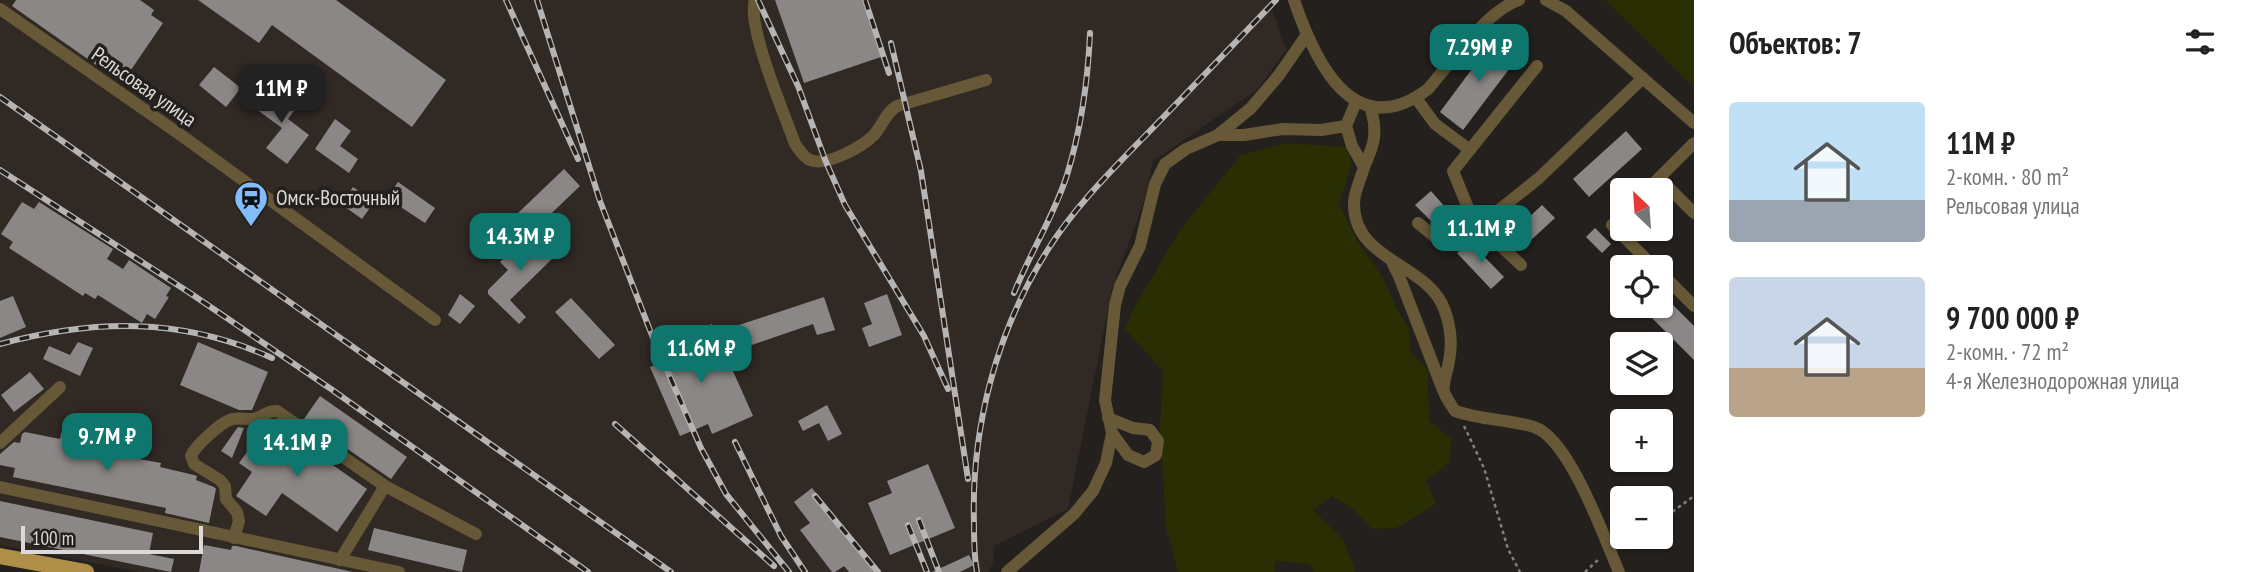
<!DOCTYPE html>
<html lang="ru">
<meta charset="utf-8">
<style>
:root{--surface:#fff;--page:#f6f6f6;--text:#222;--muted:#767676;--accent:#0f766e}
body{margin:0;font-family:"PT Sans Narrow",sans-serif;background:var(--page);color:var(--text);height:100vh;display:flex;flex-direction:column;font-size:26px;white-space:nowrap}
*{box-sizing:border-box;margin:0}
p{font-size:23px;color:var(--muted)}
.icon{flex:none;width:38px;height:38px;fill:none;stroke:currentColor;stroke-width:2;stroke-linecap:round;stroke-linejoin:round}
.map{position:relative;flex:1;overflow:hidden}
.panel{display:flex;flex-direction:column;background:var(--surface);width:560px}
.panel>*{flex:none}
.needle{width:46px;rotate:335deg}
.tools{position:absolute;left:1610px;top:178px;display:grid;gap:14px}
.tools a{display:grid;place-items:center;width:63px;height:63px;border-radius:7px;background:var(--surface);box-shadow:0 2px 5px #0004;font-size:35px}
.scale{position:absolute;left:21px;bottom:18px;width:182px;box-sizing:border-box;padding-left:7px;border:4px solid #dcdad8;border-top:0;font-size:19px;line-height:24px;white-space:nowrap;color:#dcdad8;-webkit-text-stroke:5px #23201e;paint-order:stroke}
.price{position:absolute;translate:-50% -60px;padding:0 16px;border-radius:14px;background:var(--accent);color:#fff;font-size:23px;line-height:46px;filter:drop-shadow(0 2px 4px #0008)}
.price::after{content:'';position:absolute;left:50%;top:42px;width:21px;height:16px;margin-left:-10px;background:inherit;clip-path:polygon(0 0,100% 0,50% 100%)}
.price.selected{background:#222;color:#fff}
ul{padding:0;list-style:none}
li{display:flex;align-items:center;gap:21px;height:175px;padding:0 35px}
li span{display:grid;place-items:center;flex:none;width:196px;height:140px;border-radius:7px;color:#555}
li>.icon{margin-inline-start:auto}
span .icon{width:84px;height:84px;fill:#fffc;stroke-width:1}
li b{font-size:30px}
h2{display:flex;justify-content:space-between;align-items:center;height:84px;padding:0 35px;font-size:30px}
main{display:flex;flex:1;min-height:0}
.map>svg:first-child{display:block}
.built{fill:#312924}
.green{fill:#292f03}
.building{fill:#8c8787}
.lines{fill:none;stroke-linecap:round;stroke-linejoin:round}
.path{stroke:#83807e;stroke-width:2.5;stroke-dasharray:3.5 3.5;stroke-linecap:butt}
.minor{stroke:#675837;stroke-width:12}
.major{stroke:#af8f48;stroke-width:16}
.rail-casing{stroke:#b7b5b3;stroke-width:6}
.rail{stroke:#23201e;stroke-width:3.5;stroke-dasharray:10;stroke-linecap:butt}
.labels{text-anchor:middle;stroke-width:7;stroke-linejoin:round;paint-order:stroke}
.street-label{font-size:21px;fill:#dcdad8;stroke:#23201e}
.poi-label{font-size:21px;fill:#dcdad8;stroke:#23201e;text-anchor:start}
</style>
<main>
<div class="map">
<svg width="1694" height="572" viewBox="0 0 1694 572">
<rect width="100%" height="100%" fill="#23201e"/>
<polygon class="built" points="0,0 1269,0 1286,50 1258,89 1153,161 1143,204 1112,289 1068,509 994,546 993,564 987,572 139,572 0,545"/>
<g class="green">
<polygon points="1605,0 1694,0 1694,87"/>
<polygon points="1285,143 1346,147 1352,162 1339,204 1358,242 1383,278 1399,313 1409,329 1410,353 1428,369 1429,421 1452,439 1449,463 1426,480 1436,504 1396,528 1372,529 1355,511 1332,496 1313,510 1343,539 1356,572 1314,572 1309,564 1275,561 1275,572 1178,572 1166,527 1160,426 1163,371 1125,329 1134,308 1180,230 1241,155"/>
</g>
<g class="building">
<polygon points="16,0 140,0 154,10 151,15 163,23 122,83 12,6"/>
<polygon points="198,0 336,0 446,80 412,127 272,25 259,43"/>
<polygon points="775,0 862,0 881,57 804,83"/>
<polygon points="1495,38 1519,56 1463,130 1440,112"/>
<polygon points="214,67 241,88 226,107 199,85"/>
<polygon points="267,86 296,108 288,119 309,135 287,164 266,148 282,128 252,106"/>
<polygon points="335,119 351,131 340,146 358,159 349,173 315,149"/>
<polygon points="1626,131 1642,149 1589,197 1573,179"/>
<polygon points="564,169 580,186 533,231 517,214"/>
<polygon points="398,182 435,208 425,223 387,198"/>
<polygon points="353,187 374,202 362,219 341,204"/>
<polygon points="1431,191 1453,216 1439,229 1415,205"/>
<polygon points="22,202 34,209 39,202 113,249 107,259 123,269 129,260 171,288 166,296 169,297 155,319 147,314 142,323 98,295 95,299 85,293 83,296 9,248 13,242 1,234"/>
<polygon points="1542,205 1555,218 1519,251 1507,238"/>
<polygon points="1595,228 1611,244 1602,253 1586,237"/>
<polygon points="530,231 555,256 510,300 526,317 519,324 488,294 488,290 508,270 500,262"/>
<polygon points="1470,242 1504,277 1491,289 1457,253"/>
<polygon points="1661,293 1694,326 1694,360 1640,306 1661,306"/>
<polygon points="460,294 475,306 460,324 448,315"/>
<polygon points="887,294 902,335 869,347 862,328 872,324 864,303"/>
<polygon points="13,296 26,327 0,338 0,301"/>
<polygon points="824,297 835,330 817,335 813,324 746,347 739,325"/>
<polygon points="571,298 615,345 599,359 555,312"/>
<polygon points="712,324 753,416 712,434 708,424 680,436 650,367 677,355 671,342"/>
<polygon points="78,342 93,348 80,376 43,359 49,346 70,355"/>
<polygon points="198,342 268,372 252,410 239,410 180,385"/>
<polygon points="30,372 44,389 14,412 1,395"/>
<polygon points="320,396 407,457 391,479 304,419"/>
<polygon points="827,405 842,434 828,441 819,423 803,431 798,421"/>
<polygon points="65,418 87,423 83,443 129,453 128,457 161,463 160,467 194,475 197,476 196,480 214,487 216,489 209,523 165,513 166,508 13,477 15,468 0,465 0,454 14,442 20,443 22,434 25,432 60,439"/>
<polygon points="270,421 367,489 337,532 282,493 266,516 236,496 252,472 239,463"/>
<polygon points="238,427 244,428 232,458 221,451"/>
<polygon points="928,464 955,528 890,555 868,503 892,493 887,481"/>
<polygon points="812,488 867,559 878,572 849,572 844,566 835,572 832,572 800,530 810,523 794,502"/>
<polygon points="0,501 153,533 149,554 174,559 171,572 0,537"/>
<polygon points="374,528 467,550 462,572 368,550"/>
<polygon points="204,545 231,550 232,546 236,546 353,572 199,572"/>
<polygon points="969,555 974,565 960,572 932,572"/>
</g>
<g class="lines">
<g class="path">
<polyline points="1464,426 1484,468 1508,549 1520,572"/>
<polyline points="1661,520 1694,496"/>
<polyline points="1620,545 1632,537"/>
<polyline points="1585,572 1600,558"/>
</g>
<g class="minor">
<path d="M755 0C746 25 785 115 795 144 799 149 803 157 810 160 826 167 862 147 874 135 883 125 885 113 897 106L986 80"/>
<path d="M1294 0C1314 59 1353 146 1428 89 1451 63 1486 11 1519 0"/>
<polyline points="1546,0 1566,11 1694,123"/>
<polyline points="0,9 185,138 435,320"/>
<polyline points="1416,98 1435,124 1470,150"/>
<path d="M1356 102 1346 126 1352 146 1364 167C1361 179 1354 192 1354 203 1353 259 1422 263 1442 304 1450 321 1453 342 1449 361 1448 370 1442 383 1444 392 1446 398 1452 406 1455 411 1480 420 1508 419 1534 427 1569 438 1604 537 1619 572"/>
<polyline points="1218,135 1251,108 1279,75 1306,36"/>
<path d="M1364 167C1375 143 1378 132 1370 106"/>
<polyline points="1659,178 1694,213"/>
<polyline points="1646,191 1694,143"/>
<polyline points="1622,215 1612,225 1655,268"/>
<polyline points="1418,223 1444,244 1473,220"/>
<polyline points="1479,226 1539,178 1643,78"/>
<polyline points="1393,264 1399,276 1443,390"/>
<polyline points="1521,265 1473,220 1453,171 1537,66"/>
<polyline points="1661,273 1694,306"/>
<polyline points="1108,418 1133,428 1150,430 1158,441 1156,455 1144,462 1128,455 1112,433"/>
<polyline points="0,443 60,387"/>
<polyline points="0,487 399,572"/>
<path d="M234 538 239 521 237 512 226 499 225 486 220 480 194 464 191 456C195 446 222 421 233 419 240 417 248 421 256 418 264 416 268 410 277 411L385 486 476 534"/>
<polyline points="340,560 385,486"/>
<polyline points="1007,572 1074,514 1093,491 1106,463 1112,433 1105,400 1115,305 1120,286 1140,246 1155,184 1165,164 1186,149 1218,135 1244,135 1283,129 1321,130 1346,126"/>
</g>
<polyline class="major" points="0,556 86,572"/>
<g class="rail-casing">
<g id="rail">
<polyline points="506,0 578,159"/>
<polyline points="537,0 600,201 653,338 701,448 726,494 789,572"/>
<polyline points="758,0 798,86 826,162 845,205 924,336 948,389"/>
<polyline points="865,0 889,73"/>
<polyline points="891,43 921,171 968,479"/>
<polyline points="0,97 671,572"/>
<polyline points="0,170 190,293 331,389 588,572"/>
<path d="M1014 293C1030 253 1054 216 1067 175 1081 129 1088 80 1090 33"/>
<path d="M0 344C94 319 182 317 272 358"/>
<polyline points="615,424 774,566"/>
<polyline points="735,442 781,536 805,572"/>
<polyline points="815,496 878,572"/>
<polyline points="919,520 939,572"/>
<polyline points="908,525 927,572"/>
<path d="M977 572C974 556 974 540 974 524 971 429 996 332 1047 251 1073 209 1109 173 1143 138 1188 92 1232 46 1276 0"/>
</g>
</g>
<use href="#rail" class="rail"/>
</g>
<defs>
<g id="station-pin" transform="scale(1.75)"><path d="M0 17L-7.5 6A9.5 9.5 0 1 1 7.5 6Z" fill="#82bcfa" stroke="#23201e"/><path d="M-3-6H3Q5-6 5-4V2Q5 4 3 4L4.5 6H3L1.5 4h-3L-3 6H-4.5L-3 4Q-5 4-5 2V-4Q-5-6-3-6ZM-3.5-4v3h7v-3ZM-3.5 1v1.5H-2V1ZM2 1v1.5H3.5V1Z" fill="#111"/></g>
</defs>
<g fill-rule="evenodd">
<use href="#station-pin" x="251" y="198"/>
</g>
<g class="labels">
<g class="street-label">
<text transform="translate(144 87) rotate(35)" y="7">Рельсовая улица</text>
</g>
<g class="poi-label">
<text x="276" y="205">Омск-Восточный</text>
</g>
</g>
</svg>
<div class="tools">
<a><svg class="needle" viewBox="-14 -14 28 28"><path d="M0-13l5 13h-10z" fill="#e53935"/><path d="M0 13l5-13h-10z" fill="#767676"/></svg></a>
<a><svg class="icon" aria-label="locate" viewBox="0 0 24 24"><circle cx="12" cy="12" r="6"/><path d="M12 2v4M12 18v4M2 12h4M18 12h4"/></svg></a>
<a><svg class="icon" aria-label="layers" viewBox="0 0 24 24"><path d="M12 4l9 5-9 5-9-5zM3 14l9 5 9-5"/></svg></a>
<a>+</a>
<a>−</a>
</div>
<div class="scale">100 m</div>
<b class="price" style="left:1479px;top:84px">7.29M ₽</b>
<b class="price selected" style="left:281px;top:125px">11M ₽</b>
<b class="price" style="left:1481px;top:265px">11.1M ₽</b>
<b class="price" style="left:520px;top:273px">14.3M ₽</b>
<b class="price" style="left:701px;top:385px">11.6M ₽</b>
<b class="price" style="left:107px;top:473px">9.7M ₽</b>
<b class="price" style="left:297px;top:479px">14.1M ₽</b>
</div>
<section class="panel">
<h2>Объектов: 7<svg class="icon" aria-label="filters" viewBox="0 0 24 24"><path d="M4 7h16M4 17h16"/><circle cx="9" cy="7" r="2"/><circle cx="15" cy="17" r="2"/></svg></h2>
<ul>
<li><span style="background:linear-gradient(#bfe0f5 70%,#9aa5b1 0)"><svg class="icon" aria-label="home" viewBox="0 0 24 24"><path d="M3 11l9-7 9 7M6 9v11h12V9"/></svg></span><div><b>11M ₽</b><p>2-комн. · 80 m²</p><p>Рельсовая улица</p></div></li>
<li><span style="background:linear-gradient(#c9d6e8 65%,#b9a48a 0)"><svg class="icon" aria-label="home" viewBox="0 0 24 24"><path d="M3 11l9-7 9 7M6 9v11h12V9"/></svg></span><div><b>9 700 000 ₽</b><p>2-комн. · 72 m²</p><p>4-я Железнодорожная улица</p></div></li>
</ul>
</section>
</main>
